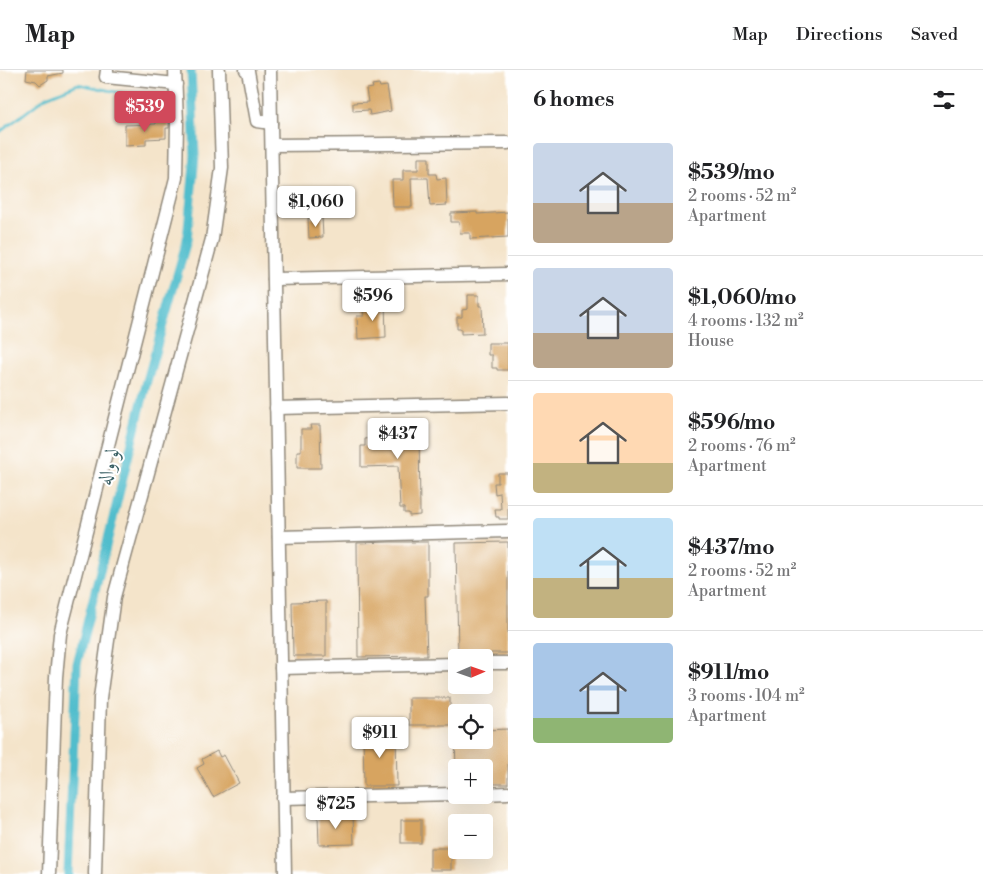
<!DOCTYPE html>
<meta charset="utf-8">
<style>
:root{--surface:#fff;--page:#f6f6f6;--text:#202124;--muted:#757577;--line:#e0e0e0;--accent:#d1495b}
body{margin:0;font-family:"Libre Bodoni",Amiri,serif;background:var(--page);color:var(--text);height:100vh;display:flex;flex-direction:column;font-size:19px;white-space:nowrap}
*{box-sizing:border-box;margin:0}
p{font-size:16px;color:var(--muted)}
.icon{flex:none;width:28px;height:28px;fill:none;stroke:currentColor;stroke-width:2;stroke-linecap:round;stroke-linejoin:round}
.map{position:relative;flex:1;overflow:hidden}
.side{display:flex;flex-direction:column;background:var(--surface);width:475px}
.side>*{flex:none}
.needle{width:32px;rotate:88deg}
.buttons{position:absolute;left:448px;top:579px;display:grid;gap:10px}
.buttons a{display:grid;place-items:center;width:45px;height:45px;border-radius:5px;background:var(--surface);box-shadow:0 5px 20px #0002;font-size:25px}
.price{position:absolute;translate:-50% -42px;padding:0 11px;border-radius:5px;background:#fff;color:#222;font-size:16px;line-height:32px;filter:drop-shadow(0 1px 2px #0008)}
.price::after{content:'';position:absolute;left:50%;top:30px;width:15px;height:11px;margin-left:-8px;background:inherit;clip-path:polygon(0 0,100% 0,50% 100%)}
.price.current{background:var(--accent);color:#fff}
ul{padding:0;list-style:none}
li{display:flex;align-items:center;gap:15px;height:125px;padding:0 25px}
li+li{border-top:1px solid var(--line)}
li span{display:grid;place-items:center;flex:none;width:140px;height:100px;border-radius:5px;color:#555}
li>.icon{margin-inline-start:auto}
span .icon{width:60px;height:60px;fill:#fffc;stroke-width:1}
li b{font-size:21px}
h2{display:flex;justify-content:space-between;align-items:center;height:60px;padding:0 25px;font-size:21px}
header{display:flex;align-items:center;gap:30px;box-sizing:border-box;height:70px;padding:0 25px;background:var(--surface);border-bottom:1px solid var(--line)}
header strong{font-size:24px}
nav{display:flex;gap:28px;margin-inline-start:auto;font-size:18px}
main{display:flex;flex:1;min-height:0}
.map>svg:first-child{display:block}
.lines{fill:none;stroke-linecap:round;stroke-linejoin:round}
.stream{stroke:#51bdcc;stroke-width:2.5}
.canal{stroke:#51bdcc;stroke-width:9}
.building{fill:#d7a460}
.minor-casing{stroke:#90887a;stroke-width:15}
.minor{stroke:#fff;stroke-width:12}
.labels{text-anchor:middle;stroke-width:4;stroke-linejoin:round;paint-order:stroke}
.water-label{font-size:20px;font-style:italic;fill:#385e63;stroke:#fff}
</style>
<header>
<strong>Map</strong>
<nav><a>Map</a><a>Directions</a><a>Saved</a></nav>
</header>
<main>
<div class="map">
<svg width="508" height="804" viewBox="0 0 508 804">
<rect width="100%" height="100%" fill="#fff"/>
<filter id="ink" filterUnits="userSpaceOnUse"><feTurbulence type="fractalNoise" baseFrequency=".02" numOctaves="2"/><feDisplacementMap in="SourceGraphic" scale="10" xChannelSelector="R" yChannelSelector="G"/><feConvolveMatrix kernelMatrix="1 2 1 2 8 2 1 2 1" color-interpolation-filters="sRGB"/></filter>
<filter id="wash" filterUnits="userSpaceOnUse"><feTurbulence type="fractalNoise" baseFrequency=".0096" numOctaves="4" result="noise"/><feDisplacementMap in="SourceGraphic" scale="20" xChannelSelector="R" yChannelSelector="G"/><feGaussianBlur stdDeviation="1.12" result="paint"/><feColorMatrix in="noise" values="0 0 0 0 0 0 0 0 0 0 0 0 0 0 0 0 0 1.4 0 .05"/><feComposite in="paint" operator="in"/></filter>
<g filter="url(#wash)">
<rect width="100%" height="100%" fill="#f4e4ca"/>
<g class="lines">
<polyline class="stream" points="0,62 46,27 78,14 156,30"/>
<polyline class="canal" points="68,804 77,594 147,311 187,170 195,85 191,0"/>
</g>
<g id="blocks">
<g class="building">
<polygon points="27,0 63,0 63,3 48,6 48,10 40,15 36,11 26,9"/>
<polygon points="379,14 380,17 387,16 391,41 370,45 369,40 353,41 353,33 368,32 366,19 373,18 372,15"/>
<polygon points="156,51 169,51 169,58 166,58 166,68 146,69 146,75 125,76 125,55 156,54"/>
<polygon points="418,88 429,88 429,104 436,104 437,109 446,108 447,135 430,136 428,108 411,108 412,137 393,137 392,110 403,110 403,100 418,100"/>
<polygon points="477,142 477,144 508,142 508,167 470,169 470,163 460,163 459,152 451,152 451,143"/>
<polygon points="322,147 323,167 309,168 308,148"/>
<polygon points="468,225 479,225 479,236 482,236 483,263 461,264 461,259 457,259 457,247 462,247 462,240 468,239"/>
<polygon points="371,232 385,232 386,267 358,269 357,246 364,246 363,238 371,238"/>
<polygon points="488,273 508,273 508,300 497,300 497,298 492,298 492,285 488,285"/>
<polygon points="394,352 419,352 420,445 409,446 409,443 404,443 404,438 400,438 398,396 361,397 361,376 365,376 365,369 373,368 373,362 394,361"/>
<polygon points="310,355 320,355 321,398 297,398 297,381 301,381 301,359 311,359"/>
<polygon points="498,403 508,403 508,449 499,449 499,447 496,447 495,439 501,439 500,423 495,424 494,413 498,413"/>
<polygon points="390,472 428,472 428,526 425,526 427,586 358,587 357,473"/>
<polygon points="508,472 508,583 491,583 491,585 458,586 456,473"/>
<polygon points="326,531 326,586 293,586 292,532"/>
<rect x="409" y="628" width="41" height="27"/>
<polygon points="508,659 508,714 491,714 491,710 484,710 484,698 456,698 455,670 484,670 484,660"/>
<polygon points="396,661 397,716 364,716 363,662"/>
<polygon points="217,681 220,687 224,685 239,713 213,727 197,698 204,694 202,689"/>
<polygon points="353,745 354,774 319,775 318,746"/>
<rect x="401" y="750" width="20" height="23"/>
<rect x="430" y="778" width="21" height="22"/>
</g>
</g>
</g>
<g filter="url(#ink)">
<use href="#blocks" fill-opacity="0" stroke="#90887a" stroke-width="1"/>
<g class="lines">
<g class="minor-casing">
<g id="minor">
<polyline points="107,0 106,7 176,14"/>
<polyline points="246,0 248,1 257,51 271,53"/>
<polyline points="270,0 285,804"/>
<polyline points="272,75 508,73"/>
<polyline points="274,209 508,204"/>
<polyline points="276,338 508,333"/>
<polyline points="279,467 508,461"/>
<polyline points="484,593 508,593"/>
<polyline points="281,598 456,594"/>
<polyline points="484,724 508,723"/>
<polyline points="283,728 456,724"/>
<polyline points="49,804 56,607 60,564 176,108 177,53 175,0"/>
<polyline points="95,804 100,628 114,527 212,169 222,98 219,0"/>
</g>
</g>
<use href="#minor" class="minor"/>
</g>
</g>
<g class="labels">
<g class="water-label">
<text transform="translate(108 396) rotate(-76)" y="7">لو واله</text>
</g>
</g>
</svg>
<div class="buttons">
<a><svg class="needle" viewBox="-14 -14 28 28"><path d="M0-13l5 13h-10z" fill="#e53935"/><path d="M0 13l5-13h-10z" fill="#757577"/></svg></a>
<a><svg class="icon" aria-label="locate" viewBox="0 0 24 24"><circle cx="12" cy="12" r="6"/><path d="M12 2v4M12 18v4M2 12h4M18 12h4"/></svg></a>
<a>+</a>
<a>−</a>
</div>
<b class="price current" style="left:145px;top:63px">$539</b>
<b class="price" style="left:316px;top:158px">$1,060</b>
<b class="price" style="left:373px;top:252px">$596</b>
<b class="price" style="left:398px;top:390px">$437</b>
<b class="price" style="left:380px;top:689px">$911</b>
<b class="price" style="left:336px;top:760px">$725</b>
</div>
<section class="side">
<h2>6 homes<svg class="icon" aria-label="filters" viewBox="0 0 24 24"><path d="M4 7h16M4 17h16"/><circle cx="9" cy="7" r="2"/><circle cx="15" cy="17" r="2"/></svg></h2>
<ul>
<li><span style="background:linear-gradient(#c9d6e8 60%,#b9a48a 0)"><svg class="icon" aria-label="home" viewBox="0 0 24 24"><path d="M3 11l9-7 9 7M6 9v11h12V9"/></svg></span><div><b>$539/mo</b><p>2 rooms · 52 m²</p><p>Apartment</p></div></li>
<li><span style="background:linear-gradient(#c9d6e8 65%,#b9a48a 0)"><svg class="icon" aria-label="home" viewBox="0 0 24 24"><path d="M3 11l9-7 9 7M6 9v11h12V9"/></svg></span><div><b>$1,060/mo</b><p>4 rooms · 132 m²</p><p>House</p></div></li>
<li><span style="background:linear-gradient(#ffd9b3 70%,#c2b280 0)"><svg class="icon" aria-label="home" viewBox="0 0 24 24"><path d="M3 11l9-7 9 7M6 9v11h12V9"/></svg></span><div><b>$596/mo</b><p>2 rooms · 76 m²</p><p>Apartment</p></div></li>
<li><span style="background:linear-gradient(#bfe0f5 60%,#c2b280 0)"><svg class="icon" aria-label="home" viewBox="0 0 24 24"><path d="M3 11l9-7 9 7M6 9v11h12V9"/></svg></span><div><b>$437/mo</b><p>2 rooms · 52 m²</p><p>Apartment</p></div></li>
<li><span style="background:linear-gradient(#a9c7e8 75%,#8fb573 0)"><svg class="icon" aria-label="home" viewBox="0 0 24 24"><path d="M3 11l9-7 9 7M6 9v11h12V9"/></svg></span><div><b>$911/mo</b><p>3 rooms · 104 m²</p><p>Apartment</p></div></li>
</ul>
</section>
</main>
